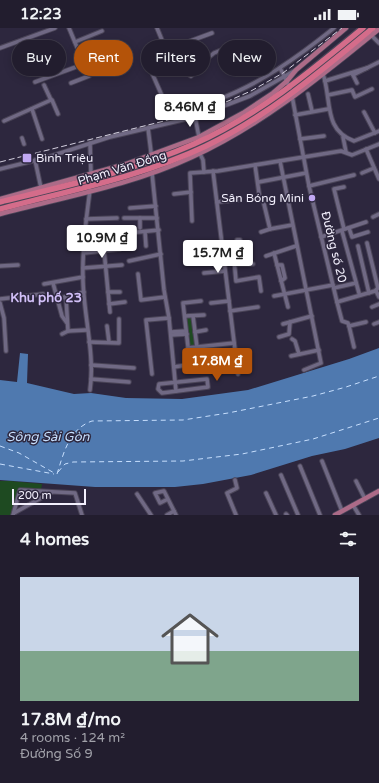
<!DOCTYPE html>
<meta charset="utf-8">
<style>
:root{--surface:#221d2e;--page:#2a2636;--text:#f1f3f6;--muted:#a2a2aa;--line:#3f3b4a;--accent:#b45309}
body{margin:0;font-family:"Varela Round",sans-serif;background:var(--page);color:var(--text);height:100vh;display:flex;flex-direction:column;font-size:15px;white-space:nowrap}
*{box-sizing:border-box;margin:0}
p{font-size:13px;color:var(--muted)}
.icon{flex:none;width:22px;height:22px;fill:none;stroke:currentColor;stroke-width:2;stroke-linecap:round;stroke-linejoin:round}
.map{position:relative;height:487px;overflow:hidden}
.drawer{display:flex;flex-direction:column;background:var(--surface);flex:1}
.drawer>*{flex:none}
.banner{position:absolute;left:12px;top:12px;width:355px;height:36px;display:flex;gap:8px}
.scale{position:absolute;left:12px;bottom:10px;width:74px;box-sizing:border-box;padding-left:4px;border:2px solid #f3f0fd;border-top:0;font-size:11px;line-height:14px;white-space:nowrap;color:#f3f0fd;-webkit-text-stroke:3px #2d273e;paint-order:stroke}
.price{position:absolute;translate:-50% -34px;padding:0 9px;border-radius:4px;background:#fff;color:#222;font-size:13px;line-height:26px;filter:drop-shadow(0 1px 2px #0008)}
.price::after{content:'';position:absolute;left:50%;top:24px;width:12px;height:9px;margin-left:-6px;background:inherit;clip-path:polygon(0 0,100% 0,50% 100%)}
.price.on{background:var(--accent);color:#fff}
ul{padding:0;list-style:none}
li{display:grid;align-content:center;gap:8px;height:212px;padding:0 20px}
li span{display:grid;place-items:center;height:124px;border-radius:0px;color:#555}
li>.icon{margin-inline-start:auto}
span .icon{width:72px;height:72px;fill:#fffc;stroke-width:1}
li b{font-size:17px}
h2{display:flex;justify-content:space-between;align-items:center;height:48px;padding:0 20px;font-size:17px}
.chip{padding:0 14px;border-radius:18px;background:var(--surface);box-shadow:0 2px 10px #0003,0 0 0 1px var(--line);font-size:14px;line-height:36px}
.chip.on{background:var(--accent);color:#fff}
.status{display:flex;justify-content:space-between;align-items:center;height:28px;padding:0 20px;background:var(--surface);direction:ltr}
.status svg{height:11px;fill:currentColor}
.map>svg:first-child{display:block}
.green{fill:#1e4a21}
.water{fill:#4f79af}
.lines{fill:none;stroke-linecap:round;stroke-linejoin:round}
.ferry{stroke:#c7dffe;stroke-width:1;stroke-dasharray:5 4;stroke-linecap:butt}
.minor-casing{stroke:#4b4558;stroke-width:5.5}
.major-casing{stroke:#4b4558;stroke-width:6}
.highway-casing{stroke:#4b4558;stroke-width:8}
.minor{stroke:#706984;stroke-width:3.5}
.major{stroke:#ac6b88;stroke-width:4.5}
.highway{stroke:#d46c8a;stroke-width:5.5}
.rail{stroke:#d3cfde;stroke-width:1;stroke-dasharray:6 3;stroke-linecap:butt}
.poi-dot{fill:#c1a8f3;stroke:#2d273e;stroke-width:1.5}
.labels{text-anchor:middle;stroke-width:3;stroke-linejoin:round;paint-order:stroke}
.poi-label{font-size:12px;fill:#f3f0fd;stroke:#2d273e;text-anchor:start}
.street-label{font-size:12px;fill:#f3f0fd;stroke:#2d273e}
.neighbourhood-label{font-size:13px;font-weight:bold;fill:#d2c0f8;stroke:#2d273e}
.water-label{font-size:13px;font-style:italic;fill:#c7dffe;stroke:#2d273e}
</style>
<div class="status"><b>12:23</b><svg viewBox="0 0 49 12"><path d="M0 12V9h3v3zM5 12V6h3v6zM10 12V3h3v9zM15 12V0h3v12zM26 1h20v11H26zM47 4h2v5h-2z"/></svg></div>
<div class="map">
<svg width="379" height="487" viewBox="0 0 379 487">
<rect width="100%" height="100%" fill="#2d273e"/>
<g class="green">
<polygon points="192,289 195,317 190,318 186,290"/>
<polygon points="0,453 10,453 42,456 41,462 20,460 11,487 0,487"/>
</g>
<polygon class="water" points="379,320 379,410 345,421 312,428 251,447 203,456 175,459 95,459 0,452 0,352 17,354 20,325 28,326 27,355 74,366 91,365 126,370 182,371 248,362 349,331"/>
<g class="lines">
<g class="ferry">
<polyline points="0,418 19,425 56,446"/>
<polyline points="0,436 54,446"/>
<polyline points="58,444 65,436 73,434 183,433 242,426 313,411 379,390"/>
<path d="M57 446C64 424 69 401 92 393L183 392 228 385 313 368 346 359 379 348"/>
</g>
<g class="minor-casing">
<g id="minor">
<polyline points="157,0 171,34 191,48 202,35 214,25 241,14"/>
<polyline points="370,6 379,15"/>
<polyline points="75,14 102,3"/>
<polyline points="0,20 55,0"/>
<polyline points="166,22 212,5"/>
<polyline points="81,31 108,20"/>
<polyline points="280,40 290,60"/>
<path d="M152 45 170 86C185 81 202 78 217 72 260 56 298 29 334 0"/>
<polyline points="352,45 353,47 367,40"/>
<path d="M323 46C332 72 323 102 354 113L379 103"/>
<polyline points="353,47 357,55"/>
<polyline points="325,53 367,40 379,34"/>
<polyline points="35,54 84,36 69,0"/>
<polyline points="71,55 89,48"/>
<polyline points="308,66 312,83"/>
<polyline points="328,67 352,62 355,69 372,61"/>
<polyline points="292,68 309,158 337,274 342,293 348,295 349,298 354,319"/>
<polyline points="52,72 58,86"/>
<polyline points="32,81 42,111"/>
<polyline points="364,84 375,105"/>
<polyline points="295,87 328,81"/>
<polyline points="195,89 199,109"/>
<polyline points="4,93 51,72 44,57"/>
<polyline points="148,100 152,132"/>
<polyline points="343,109 346,124"/>
<polyline points="22,110 24,116"/>
<polyline points="300,111 324,108"/>
<polyline points="90,115 91,146"/>
<polyline points="366,121 379,151"/>
<polyline points="199,124 203,132 204,144"/>
<polyline points="35,132 41,160"/>
<polyline points="280,133 321,335 304,342"/>
<polyline points="255,137 260,172"/>
<polyline points="0,141 45,130 110,109 195,89 250,68 294,43"/>
<polyline points="213,143 238,346"/>
<polyline points="152,145 164,262 169,290 176,363"/>
<polyline points="362,145 374,140"/>
<polyline points="259,154 306,145"/>
<polyline points="309,158 354,147"/>
<polyline points="344,159 334,161 344,201"/>
<polyline points="174,166 191,164"/>
<polyline points="217,174 238,172"/>
<polyline points="264,176 270,201 292,197"/>
<polyline points="130,180 156,178"/>
<polyline points="373,189 379,186"/>
<polyline points="124,190 157,190"/>
<polyline points="140,190 140,200"/>
<polyline points="86,191 117,190"/>
<polyline points="192,193 190,145 218,143 341,123 352,127 379,116"/>
<polyline points="349,200 352,209 368,204"/>
<polyline points="342,203 359,265"/>
<polyline points="145,204 146,218"/>
<polyline points="261,204 270,201"/>
<polyline points="128,205 159,202"/>
<polyline points="84,208 121,206"/>
<polyline points="321,209 366,194"/>
<polyline points="358,218 369,265"/>
<polyline points="233,220 237,220 237,212 240,212"/>
<polyline points="223,221 233,220 236,253 259,249 261,263"/>
<polyline points="104,222 110,284"/>
<polyline points="209,222 210,234"/>
<polyline points="84,225 120,221"/>
<polyline points="274,225 288,279"/>
<polyline points="266,228 296,218"/>
<polyline points="210,231 224,230"/>
<polyline points="129,233 161,226"/>
<polyline points="235,236 253,236"/>
<polyline points="277,237 282,237 285,250 281,253"/>
<polyline points="0,238 18,237"/>
<polyline points="83,240 122,237"/>
<polyline points="204,245 225,243"/>
<polyline points="138,246 141,272 165,269"/>
<polyline points="53,255 62,288 67,295"/>
<polyline points="44,256 83,249"/>
<polyline points="334,260 356,255"/>
<polyline points="376,263 379,269"/>
<polyline points="108,264 120,264"/>
<polyline points="57,268 61,270 84,264"/>
<polyline points="274,268 333,257"/>
<polyline points="66,269 68,303"/>
<polyline points="0,271 43,266"/>
<polyline points="337,274 375,263 378,260 367,215"/>
<polyline points="0,275 4,290 6,323"/>
<polyline points="211,275 229,273"/>
<polyline points="109,276 125,274"/>
<polyline points="372,279 379,276"/>
<polyline points="230,283 258,279"/>
<polyline points="185,288 204,287"/>
<polyline points="193,288 197,319"/>
<polyline points="283,296 312,288"/>
<polyline points="374,296 379,294"/>
<polyline points="107,298 109,314"/>
<polyline points="349,298 366,294"/>
<polyline points="171,304 186,303"/>
<polyline points="195,304 206,302"/>
<polyline points="62,306 68,303 87,302"/>
<polyline points="171,307 187,306"/>
<polyline points="279,309 289,306 290,294"/>
<polyline points="292,311 295,313 299,326"/>
<polyline points="89,314 119,315 119,291"/>
<polyline points="188,320 234,315"/>
<polyline points="291,328 319,322"/>
<polyline points="190,336 183,275 201,273"/>
<polyline points="91,337 134,340"/>
<polyline points="174,339 212,333"/>
<polyline points="152,346 146,292 169,290"/>
<polyline points="91,351 129,354"/>
<polygon points="207,351 208,359 162,365 158,361 159,356"/>
<path d="M90 362C95 326 84 289 83 253 82 223 86 192 90 162"/>
<polyline points="322,433 342,483"/>
<polyline points="300,438 320,487"/>
<polyline points="281,447 298,487"/>
<polyline points="235,452 237,460 227,465 236,487"/>
<polyline points="356,453 365,471"/>
<polyline points="266,465 276,487"/>
<polyline points="137,466 151,487"/>
<polyline points="168,471 160,475 155,465 164,463 176,487"/>
<polyline points="353,477 359,487"/>
<polyline points="14,485 52,464"/>
<polyline points="286,486 287,487"/>
<polyline points="13,487 20,462 75,465 82,487"/>
<polyline points="167,487 174,483"/>
</g>
</g>
<g class="major-casing">
<g id="major">
<polyline points="0,171 126,136 199,109 243,85 273,65 287,53 296,42 346,0"/>
<path d="M0 186C64 169 132 157 192 129 262 97 320 49 379 1"/>
<polyline points="335,487 379,463"/>
</g>
</g>
<g class="highway-casing">
<g id="highway">
<path d="M0 174C65 158 133 143 194 116 257 88 310 44 363 0"/>
<path d="M0 181C68 163 141 149 206 118 267 89 321 43 373 0"/>
</g>
</g>
<use href="#minor" class="minor"/>
<use href="#major" class="major"/>
<use href="#highway" class="highway"/>
<polyline class="rail" points="0,134 164,93 219,77 251,63 283,45 342,0"/>
</g>
<g class="poi-dot">
<rect x="22" y="125" width="10" height="10" rx="2"/>
<circle cx="312" cy="170" r="4"/>
</g>
<g class="labels">
<g class="poi-label">
<text x="36" y="134">Bình Triệu</text>
<text x="304" y="174" text-anchor="end">Sân Bóng Mini</text>
</g>
<g class="street-label">
<text transform="translate(122 140) rotate(-17)" y="4">Phạm Văn Đồng</text>
<text transform="translate(334 219) rotate(76)" y="4">Đường số 20</text>
</g>
<g class="neighbourhood-label">
<text x="46" y="274">Khu phố 23</text>
</g>
<g class="water-label">
<text x="48" y="413">Sông Sài Gòn</text>
</g>
</g>
</svg>
<div class="scale">200 m</div>
<b class="price" style="left:190px;top:100px">8.46M ₫</b>
<b class="price" style="left:102px;top:231px">10.9M ₫</b>
<b class="price" style="left:218px;top:246px">15.7M ₫</b>
<b class="price on" style="left:217px;top:354px">17.8M ₫</b>
<div class="banner">
<a class="chip">Buy</a>
<a class="chip on">Rent</a>
<a class="chip">Filters</a>
<a class="chip">New</a>
</div>
</div>
<section class="drawer">
<h2>4 homes<svg class="icon" aria-label="filters" viewBox="0 0 24 24"><path d="M4 7h16M4 17h16"/><circle cx="9" cy="7" r="2"/><circle cx="15" cy="17" r="2"/></svg></h2>
<ul>
<li><span style="background:linear-gradient(#c9d6e8 60%,#7fa58c 0)"><svg class="icon" aria-label="home" viewBox="0 0 24 24"><path d="M3 11l9-7 9 7M6 9v11h12V9"/></svg></span><div><b>17.8M ₫/mo</b><p>4 rooms · 124 m²</p><p>Đường Số 9</p></div></li>
</ul>
</section>
